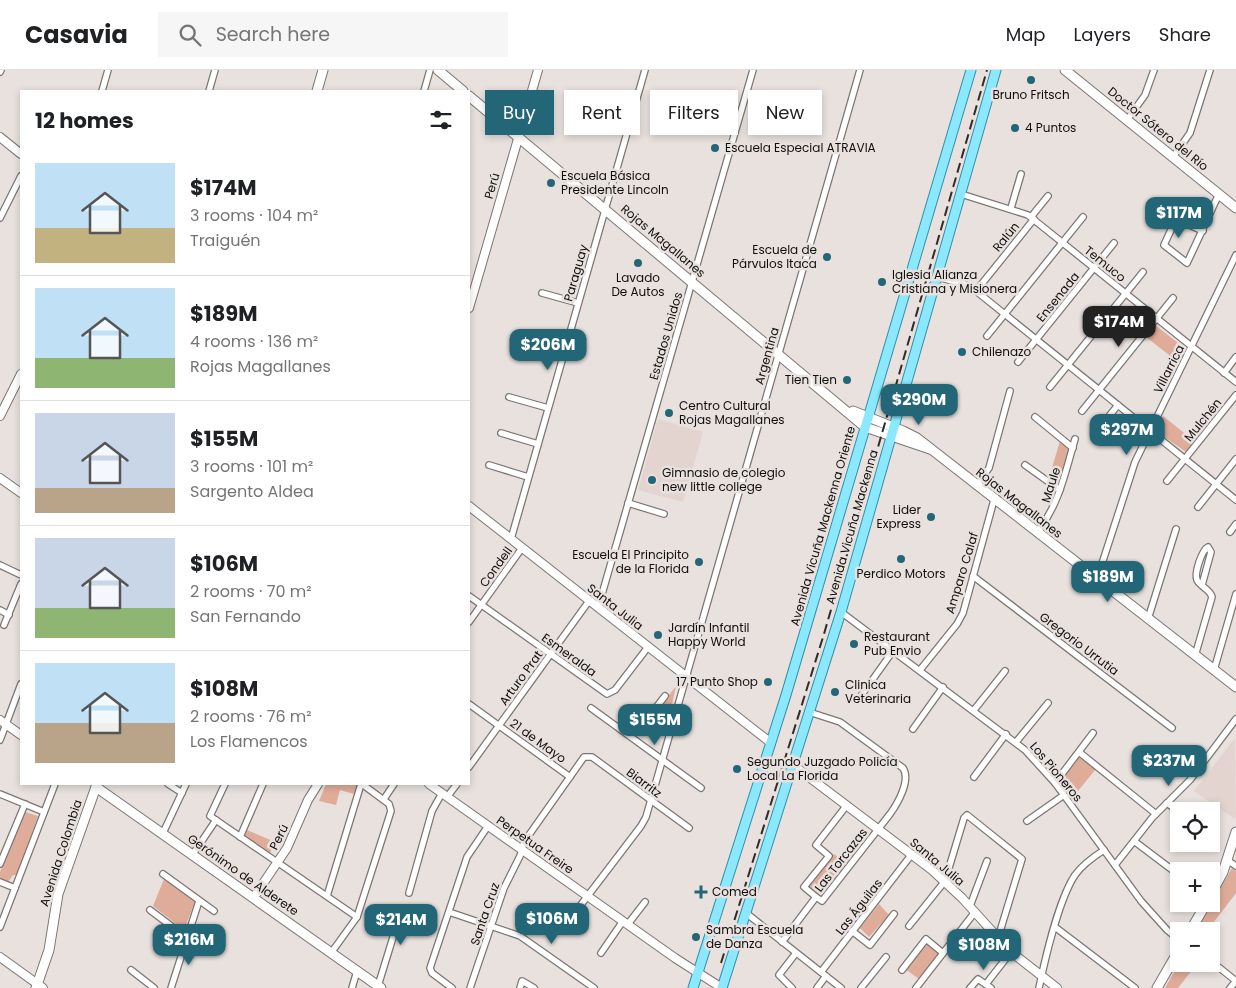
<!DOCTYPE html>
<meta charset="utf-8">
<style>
:root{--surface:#fff;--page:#f6f6f6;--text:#202124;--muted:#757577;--line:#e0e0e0;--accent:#267}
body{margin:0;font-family:Poppins,sans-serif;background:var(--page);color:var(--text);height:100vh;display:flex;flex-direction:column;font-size:19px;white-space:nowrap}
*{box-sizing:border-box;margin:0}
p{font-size:16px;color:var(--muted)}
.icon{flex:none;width:28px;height:28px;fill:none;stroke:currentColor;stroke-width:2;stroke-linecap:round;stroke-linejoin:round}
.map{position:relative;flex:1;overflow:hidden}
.drawer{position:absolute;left:20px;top:20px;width:450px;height:695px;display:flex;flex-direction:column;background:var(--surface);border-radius:0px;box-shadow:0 2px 8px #0003}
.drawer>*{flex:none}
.guide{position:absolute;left:485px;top:20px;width:475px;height:45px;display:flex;gap:10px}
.controls{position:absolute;left:1170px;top:732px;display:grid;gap:10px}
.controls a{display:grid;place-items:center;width:50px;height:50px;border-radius:0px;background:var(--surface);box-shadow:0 2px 8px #0003;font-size:25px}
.price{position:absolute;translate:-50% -42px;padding:0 11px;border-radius:10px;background:var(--accent);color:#fff;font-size:16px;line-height:32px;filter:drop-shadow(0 1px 2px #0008)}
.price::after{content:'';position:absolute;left:50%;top:30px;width:15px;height:11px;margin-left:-8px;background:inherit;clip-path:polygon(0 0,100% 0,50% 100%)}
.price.on{background:#222;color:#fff}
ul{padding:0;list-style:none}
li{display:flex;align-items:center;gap:15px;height:125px;padding:0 15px}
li+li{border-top:1px solid var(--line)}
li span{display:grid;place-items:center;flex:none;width:140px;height:100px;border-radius:0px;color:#555}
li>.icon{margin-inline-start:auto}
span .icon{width:60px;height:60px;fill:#fffc;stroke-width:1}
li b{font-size:21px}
h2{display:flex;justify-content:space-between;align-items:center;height:60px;padding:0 15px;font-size:21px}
.tag{padding:0 18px;border-radius:0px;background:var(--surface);box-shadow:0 2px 8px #0003;font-size:18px;line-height:45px}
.tag.on{background:var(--accent);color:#fff}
header{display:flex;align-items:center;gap:30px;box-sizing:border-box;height:70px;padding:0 25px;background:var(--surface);border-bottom:1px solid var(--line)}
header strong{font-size:24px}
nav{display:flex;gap:28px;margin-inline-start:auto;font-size:18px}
.search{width:350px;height:45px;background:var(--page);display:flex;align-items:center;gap:12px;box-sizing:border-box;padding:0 18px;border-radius:0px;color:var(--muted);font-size:19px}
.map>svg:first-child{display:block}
.built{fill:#e3d4cf}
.green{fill:#e0ac9a}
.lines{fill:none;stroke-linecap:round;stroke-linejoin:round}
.minor-casing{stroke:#7c7673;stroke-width:8}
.tertiary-casing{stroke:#7c7673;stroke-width:10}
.secondary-casing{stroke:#7c7673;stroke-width:11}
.primary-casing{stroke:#2e92a9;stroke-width:11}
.minor{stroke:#fff;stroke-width:5.5}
.tertiary{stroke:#fff;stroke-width:8}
.secondary{stroke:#fff;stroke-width:9}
.primary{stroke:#8be8fe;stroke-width:9}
.rail{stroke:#2f2c2b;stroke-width:2;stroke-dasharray:10 5;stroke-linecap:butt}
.poi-dot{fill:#267;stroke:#e8e1de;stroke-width:2}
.labels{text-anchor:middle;stroke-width:5;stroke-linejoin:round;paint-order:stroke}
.poi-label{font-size:12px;fill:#100e0d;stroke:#e8e1de;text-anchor:start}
.street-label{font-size:12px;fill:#100e0d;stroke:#e8e1de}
</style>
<header>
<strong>Casavia</strong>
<div class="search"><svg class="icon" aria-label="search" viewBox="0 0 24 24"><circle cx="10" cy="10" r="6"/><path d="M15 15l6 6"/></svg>Search here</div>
<nav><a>Map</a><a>Layers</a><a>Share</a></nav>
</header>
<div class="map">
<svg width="1236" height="918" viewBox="0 0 1236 918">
<rect width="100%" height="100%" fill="#e8e1de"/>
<g class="built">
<polygon points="658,349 703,362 683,432 638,420"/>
<polygon points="1235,668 1236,744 1235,749 1194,721"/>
</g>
<g class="green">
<polygon points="1155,255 1182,276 1178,292 1146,267"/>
<polygon points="1163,346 1194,371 1186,382 1156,361"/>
<polygon points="1060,371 1070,378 1059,415 1049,408"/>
<polygon points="676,616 669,647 660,640 660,637"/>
<polygon points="1079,687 1096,699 1073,727 1061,710"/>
<polygon points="326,714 358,714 354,724 340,720 336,735 319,731"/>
<polygon points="25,742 38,746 17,805 13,805 8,812 0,809 0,802"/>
<polygon points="247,760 275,772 270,783 244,766"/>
<polygon points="834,784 844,792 819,825 809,817"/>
<polygon points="1232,798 1236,801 1236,823 1207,861 1196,861"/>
<polygon points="164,809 195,831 184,860 153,836"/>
<polygon points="879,834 889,845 869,867 860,858"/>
<polygon points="927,871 941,882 919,909 905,899"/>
<polygon points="1179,893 1197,894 1178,918 1165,918"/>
</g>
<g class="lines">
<g class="minor-casing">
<g id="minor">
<polyline points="0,2 1,0"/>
<polyline points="102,21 108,0"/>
<polyline points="209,21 215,0"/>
<polyline points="424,21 430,0"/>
<polyline points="1127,50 1145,25 1154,0"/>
<polyline points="1173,87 1190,63 1210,0"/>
<polyline points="961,124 1028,145 1236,312"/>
<polyline points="1011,138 1021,104"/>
<polyline points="1031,147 1048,126"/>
<polyline points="0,148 21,106"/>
<path d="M1203 161 1176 149 1164 175 1187 193C1198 170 1208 147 1219 124"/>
<polyline points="937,207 964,214 976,221 1236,430"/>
<polyline points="976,221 1034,149"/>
<polyline points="542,223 578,233"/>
<polyline points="987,266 1083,147"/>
<polyline points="1018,292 1114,173"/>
<polyline points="1224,303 1236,287"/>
<polyline points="1050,317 1143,202"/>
<polyline points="509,327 548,338"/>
<polyline points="1082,341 1173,228"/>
<polyline points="1035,347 1073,378"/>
<polyline points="1101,356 1118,335"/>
<polyline points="501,363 538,374"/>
<polyline points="489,395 528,407"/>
<polyline points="1025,395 1060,420"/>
<polyline points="1167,411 1236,325"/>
<polyline points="976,416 989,398 1010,321"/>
<polyline points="628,433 664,444"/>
<polyline points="1198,437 1236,389"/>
<polyline points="1230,462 1236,454"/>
<path d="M1037 463C1059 434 1065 404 1075 369"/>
<polyline points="511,469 645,0"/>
<polyline points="0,495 21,505"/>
<polyline points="973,506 1172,658"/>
<polyline points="1097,509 1135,392 1236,185"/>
<polyline points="469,526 607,624 615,620 648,577"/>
<polyline points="598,538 753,0"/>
<polyline points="0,540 9,545"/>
<polyline points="841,542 1025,680 1055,713 1141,831 1167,860 1179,870"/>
<polyline points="1148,549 1176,459"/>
<polyline points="469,552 522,478"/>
<polyline points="4,555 21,514"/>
<path d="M1195 586 1212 527C1210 519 1200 517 1197 510 1194 503 1202 480 1208 477L1211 482 1202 515"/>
<polyline points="920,600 957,554 963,543 994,430"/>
<polyline points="1214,600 1236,524"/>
<polyline points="858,630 893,581"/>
<polyline points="469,634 570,707"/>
<polyline points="591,638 701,718"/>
<polyline points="656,638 673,651"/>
<polyline points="974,640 1005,601"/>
<polyline points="651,644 665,626"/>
<polyline points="913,659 943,617"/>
<polyline points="0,670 21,614"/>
<polyline points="1016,672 1048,633"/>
<polyline points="1079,682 1156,744"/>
<polyline points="469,697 589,531"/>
<polyline points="974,707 1006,664"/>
<polyline points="1055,713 1093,663"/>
<polyline points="168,714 182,723"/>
<polyline points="225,714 210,746 357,847"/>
<polyline points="0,724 44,742"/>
<polyline points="447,727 457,714"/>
<polyline points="384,729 394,714"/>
<polyline points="1167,733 1179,742"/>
<polyline points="1027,751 1064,725"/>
<polyline points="163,763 186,714"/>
<polyline points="240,767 263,714"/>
<polyline points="1134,771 1179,805"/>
<polyline points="193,784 216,750"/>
<polyline points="1227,790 1236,796"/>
<polyline points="0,794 25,734"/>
<polyline points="1115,795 1152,748 1190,710 1236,649"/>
<polyline points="163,804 214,841"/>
<polyline points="0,812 15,818"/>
<polyline points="409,823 432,741 442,723"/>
<polyline points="327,826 361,714"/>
<polyline points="816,827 804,817 829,786 816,775 847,735"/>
<polyline points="970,836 987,791"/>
<polyline points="150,840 187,868"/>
<polyline points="449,842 520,866 594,918"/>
<polyline points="746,843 841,918"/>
<polyline points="628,854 645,832"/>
<polyline points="909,856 945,811 964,748 967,745 1022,789 998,868"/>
<polyline points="0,857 55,714"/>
<polyline points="564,857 641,756 646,747 860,0"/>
<polyline points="1055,857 1135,918"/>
<polyline points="852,861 870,875 894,844"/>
<path d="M782 872 816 827 822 831 890 744C898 733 911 710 903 698L840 652 809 642"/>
<polyline points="331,883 357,847 391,741 389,734 362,714"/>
<polyline points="601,883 623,851"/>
<polyline points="1211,891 1236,911"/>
<polyline points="131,900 154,918"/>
<polyline points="902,900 926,869 943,883"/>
<polyline points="821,902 912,784"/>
<polyline points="986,914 1011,882"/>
<polyline points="378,916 402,838"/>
<polyline points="171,918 199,831"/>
<polyline points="352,918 357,901"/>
<polyline points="452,918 432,903 430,898 467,787 488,756"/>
<polyline points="470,918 504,818 520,786 524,772 584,687 592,687 689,758"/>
<polyline points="520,918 522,911 534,918"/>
<polyline points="792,918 779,905 796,883"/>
<polyline points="817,918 826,906"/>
<polyline points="861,918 886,887"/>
<polyline points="916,918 975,842"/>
<polyline points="970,918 978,909 991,918"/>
<path d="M1039 918C1045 889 1059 829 1075 805 1083 794 1093 787 1104 780"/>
<polyline points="1230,918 1236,911"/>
</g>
</g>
<g class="tertiary-casing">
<g id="tertiary">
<polyline points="0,67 21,84"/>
<polyline points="469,238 538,0"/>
<polyline points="0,346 21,304"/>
<polyline points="0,408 21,423"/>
<polyline points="469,436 771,673"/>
<polyline points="0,650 21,665"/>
<polyline points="793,695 932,800 962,828 1011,882 1057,918"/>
<polyline points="429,714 675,888 722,918"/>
<polyline points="254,827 287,778 308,730 318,714"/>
<polyline points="0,887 43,918"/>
</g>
</g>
<g class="secondary-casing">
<g id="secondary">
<polyline points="438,0 463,21"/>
<polyline points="1065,0 1236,138"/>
<polyline points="317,21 323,0"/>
<polyline points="469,26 865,357 930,379"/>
<polyline points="853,341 903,361 917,368 1236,617"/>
<polyline points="96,717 381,918"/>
<polyline points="1211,824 1223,802 1236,762"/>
<polyline points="1190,861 1206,834"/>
<polyline points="36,918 49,880 58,824 97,714"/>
<polyline points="1157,918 1179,880"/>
</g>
</g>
<g class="primary-casing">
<g id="primary">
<polyline points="693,918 786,625 971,0"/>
<polyline points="722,918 841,542 996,0"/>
</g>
</g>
<use href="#minor" class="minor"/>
<use href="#tertiary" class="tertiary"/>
<use href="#secondary" class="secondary"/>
<use href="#primary" class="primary"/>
<polyline class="rail" points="721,893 824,564 987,0"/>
</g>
<g class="poi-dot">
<circle cx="1031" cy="10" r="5"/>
<circle cx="1015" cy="58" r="5"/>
<circle cx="715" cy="78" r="5"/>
<circle cx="551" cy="113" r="5"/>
<circle cx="827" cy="187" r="5"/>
<circle cx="638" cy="193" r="5"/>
<circle cx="882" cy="212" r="5"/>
<circle cx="962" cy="282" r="5"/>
<circle cx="847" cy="310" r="5"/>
<circle cx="669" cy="343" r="5"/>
<circle cx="652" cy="410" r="5"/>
<circle cx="931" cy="447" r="5"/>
<circle cx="901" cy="489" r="5"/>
<circle cx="699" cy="492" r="5"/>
<circle cx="658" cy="565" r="5"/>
<circle cx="854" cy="574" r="5"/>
<circle cx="768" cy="612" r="5"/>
<circle cx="835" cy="622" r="5"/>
<circle cx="737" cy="699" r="5"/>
<path d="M698.5 814.5h5v5h5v5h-5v5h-5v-5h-5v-5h5z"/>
<circle cx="696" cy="867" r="5"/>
</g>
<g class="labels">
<g class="poi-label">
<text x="1031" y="29" text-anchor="middle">Bruno Fritsch</text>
<text x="1025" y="62">4 Puntos</text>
<text x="725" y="82">Escuela Especial ATRAVIA</text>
<text x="561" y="110">Escuela Básica<tspan x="561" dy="14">Presidente Lincoln</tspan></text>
<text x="817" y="184" text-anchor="end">Escuela de<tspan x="817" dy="14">Párvulos Itaca</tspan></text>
<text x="892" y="209">Iglesia Alianza<tspan x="892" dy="14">Cristiana y Misionera</tspan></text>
<text x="638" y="212" text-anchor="middle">Lavado<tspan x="638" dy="14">De Autos</tspan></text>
<text x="972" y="286">Chilenazo</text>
<text x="837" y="314" text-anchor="end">Tien Tien</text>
<text x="679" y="340">Centro Cultural<tspan x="679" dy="14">Rojas Magallanes</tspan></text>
<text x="662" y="407">Gimnasio de colegio<tspan x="662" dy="14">new little college</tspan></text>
<text x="921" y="444" text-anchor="end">Lider<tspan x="921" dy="14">Express</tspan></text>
<text x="689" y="489" text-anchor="end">Escuela El Principito<tspan x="689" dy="14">de la Florida</tspan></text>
<text x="901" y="508" text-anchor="middle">Perdico Motors</text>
<text x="668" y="562">Jardín Infantil<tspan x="668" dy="14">Happy World</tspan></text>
<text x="864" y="571">Restaurant<tspan x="864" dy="14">Pub Envio</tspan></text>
<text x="758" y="616" text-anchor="end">17 Punto Shop</text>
<text x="845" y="619">Clinica<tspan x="845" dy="14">Veterinaria</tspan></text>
<text x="747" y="696">Segundo Juzgado Policía<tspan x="747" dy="14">Local La Florida</tspan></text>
<text x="712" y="826">Comed</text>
<text x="706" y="864">Sambra Escuela<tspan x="706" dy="14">de Danza</tspan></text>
</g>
<g class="street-label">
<text transform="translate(1158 59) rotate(39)" y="4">Doctor Sótero del Río</text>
<text transform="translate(492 116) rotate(-74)" y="4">Perú</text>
<text transform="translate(1006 167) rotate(-51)" y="4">Ralún</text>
<text transform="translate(663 171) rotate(40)" y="4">Rojas Magallanes</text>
<text transform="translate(1105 194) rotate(39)" y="4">Temuco</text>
<text transform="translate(576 203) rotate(-74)" y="4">Paraguay</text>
<text transform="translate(1058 227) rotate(-51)" y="4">Ensenada</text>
<text transform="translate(666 266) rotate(-74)" y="4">Estados Unidos</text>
<text transform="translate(767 286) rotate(-74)" y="4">Argentina</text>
<text transform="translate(1169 299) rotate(-63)" y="4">Villarrica</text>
<text transform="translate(1203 350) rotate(-51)" y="4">Mulchén</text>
<text transform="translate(1051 415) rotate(-72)" y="4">Maule</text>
<text transform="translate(1019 433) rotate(38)" y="4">Rojas Magallanes</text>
<text transform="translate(823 456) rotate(-74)" y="4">Avenida Vicuña Mackenna Oriente</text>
<text transform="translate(852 457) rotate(-74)" y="4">Avenida Vicuña Mackenna</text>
<text transform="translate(496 497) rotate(-54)" y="4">Condell</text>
<text transform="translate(962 503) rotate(-73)" y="4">Amparo Calaf</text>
<text transform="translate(615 537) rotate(38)" y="4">Santa Julia</text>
<text transform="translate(1079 574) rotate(37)" y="4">Gregorio Urrutia</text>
<text transform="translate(569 585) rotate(36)" y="4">Esmeralda</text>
<text transform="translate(521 608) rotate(-54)" y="4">Arturo Prat</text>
<text transform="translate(538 671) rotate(36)" y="4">21 de Mayo</text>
<text transform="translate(1056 702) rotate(50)" y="4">Los Pioneros</text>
<text transform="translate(644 713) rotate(37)" y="4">Biarritz</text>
<text transform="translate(279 767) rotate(-63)" y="4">Perú</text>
<text transform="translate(535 775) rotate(35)" y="4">Perpetua Freire</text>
<text transform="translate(61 783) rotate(-72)" y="4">Avenida Colombia</text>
<text transform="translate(841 790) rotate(-52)" y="4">Las Torcazas</text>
<text transform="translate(937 792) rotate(40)" y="4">Santa Julia</text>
<text transform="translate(243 805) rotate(35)" y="4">Gerónimo de Alderete</text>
<text transform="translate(859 837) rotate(-52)" y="4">Las Águilas</text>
<text transform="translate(485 844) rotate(-71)" y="4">Santa Cruz</text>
</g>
</g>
</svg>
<div class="controls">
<a><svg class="icon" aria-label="locate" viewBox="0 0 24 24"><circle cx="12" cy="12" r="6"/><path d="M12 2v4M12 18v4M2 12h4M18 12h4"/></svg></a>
<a>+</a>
<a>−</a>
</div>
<b class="price" style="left:1179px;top:169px">$117M</b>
<b class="price on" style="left:1119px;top:278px">$174M</b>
<b class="price" style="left:548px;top:301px">$206M</b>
<b class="price" style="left:919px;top:356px">$290M</b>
<b class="price" style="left:1127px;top:386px">$297M</b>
<b class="price" style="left:1108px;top:533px">$189M</b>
<b class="price" style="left:655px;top:676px">$155M</b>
<b class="price" style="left:1169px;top:717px">$237M</b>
<b class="price" style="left:552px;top:875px">$106M</b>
<b class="price" style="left:401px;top:876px">$214M</b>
<b class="price" style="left:189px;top:896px">$216M</b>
<b class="price" style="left:984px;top:901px">$108M</b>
<div class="guide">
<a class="tag on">Buy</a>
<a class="tag">Rent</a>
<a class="tag">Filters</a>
<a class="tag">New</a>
</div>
<section class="drawer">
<h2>12 homes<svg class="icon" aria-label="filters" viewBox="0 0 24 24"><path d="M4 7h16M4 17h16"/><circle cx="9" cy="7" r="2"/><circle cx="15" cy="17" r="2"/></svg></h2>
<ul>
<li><span style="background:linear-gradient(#bfe0f5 65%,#c2b280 0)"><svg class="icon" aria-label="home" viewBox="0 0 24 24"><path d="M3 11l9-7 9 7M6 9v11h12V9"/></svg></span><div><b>$174M</b><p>3 rooms · 104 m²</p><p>Traiguén</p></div></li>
<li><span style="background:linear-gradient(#bfe0f5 70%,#8fb573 0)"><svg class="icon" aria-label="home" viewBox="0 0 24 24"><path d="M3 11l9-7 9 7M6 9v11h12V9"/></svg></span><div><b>$189M</b><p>4 rooms · 136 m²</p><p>Rojas Magallanes</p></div></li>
<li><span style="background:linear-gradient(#c9d6e8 75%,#b9a48a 0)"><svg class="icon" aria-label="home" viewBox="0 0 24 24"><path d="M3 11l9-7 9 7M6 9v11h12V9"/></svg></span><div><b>$155M</b><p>3 rooms · 101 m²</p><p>Sargento Aldea</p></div></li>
<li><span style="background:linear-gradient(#c9d6e8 70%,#8fb573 0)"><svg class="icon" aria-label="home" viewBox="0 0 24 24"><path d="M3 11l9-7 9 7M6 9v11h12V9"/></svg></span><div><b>$106M</b><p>2 rooms · 70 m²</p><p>San Fernando</p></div></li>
<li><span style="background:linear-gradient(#bfe0f5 60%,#b9a48a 0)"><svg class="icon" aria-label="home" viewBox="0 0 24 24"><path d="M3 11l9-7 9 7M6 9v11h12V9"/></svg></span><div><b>$108M</b><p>2 rooms · 76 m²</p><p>Los Flamencos</p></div></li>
</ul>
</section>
</div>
